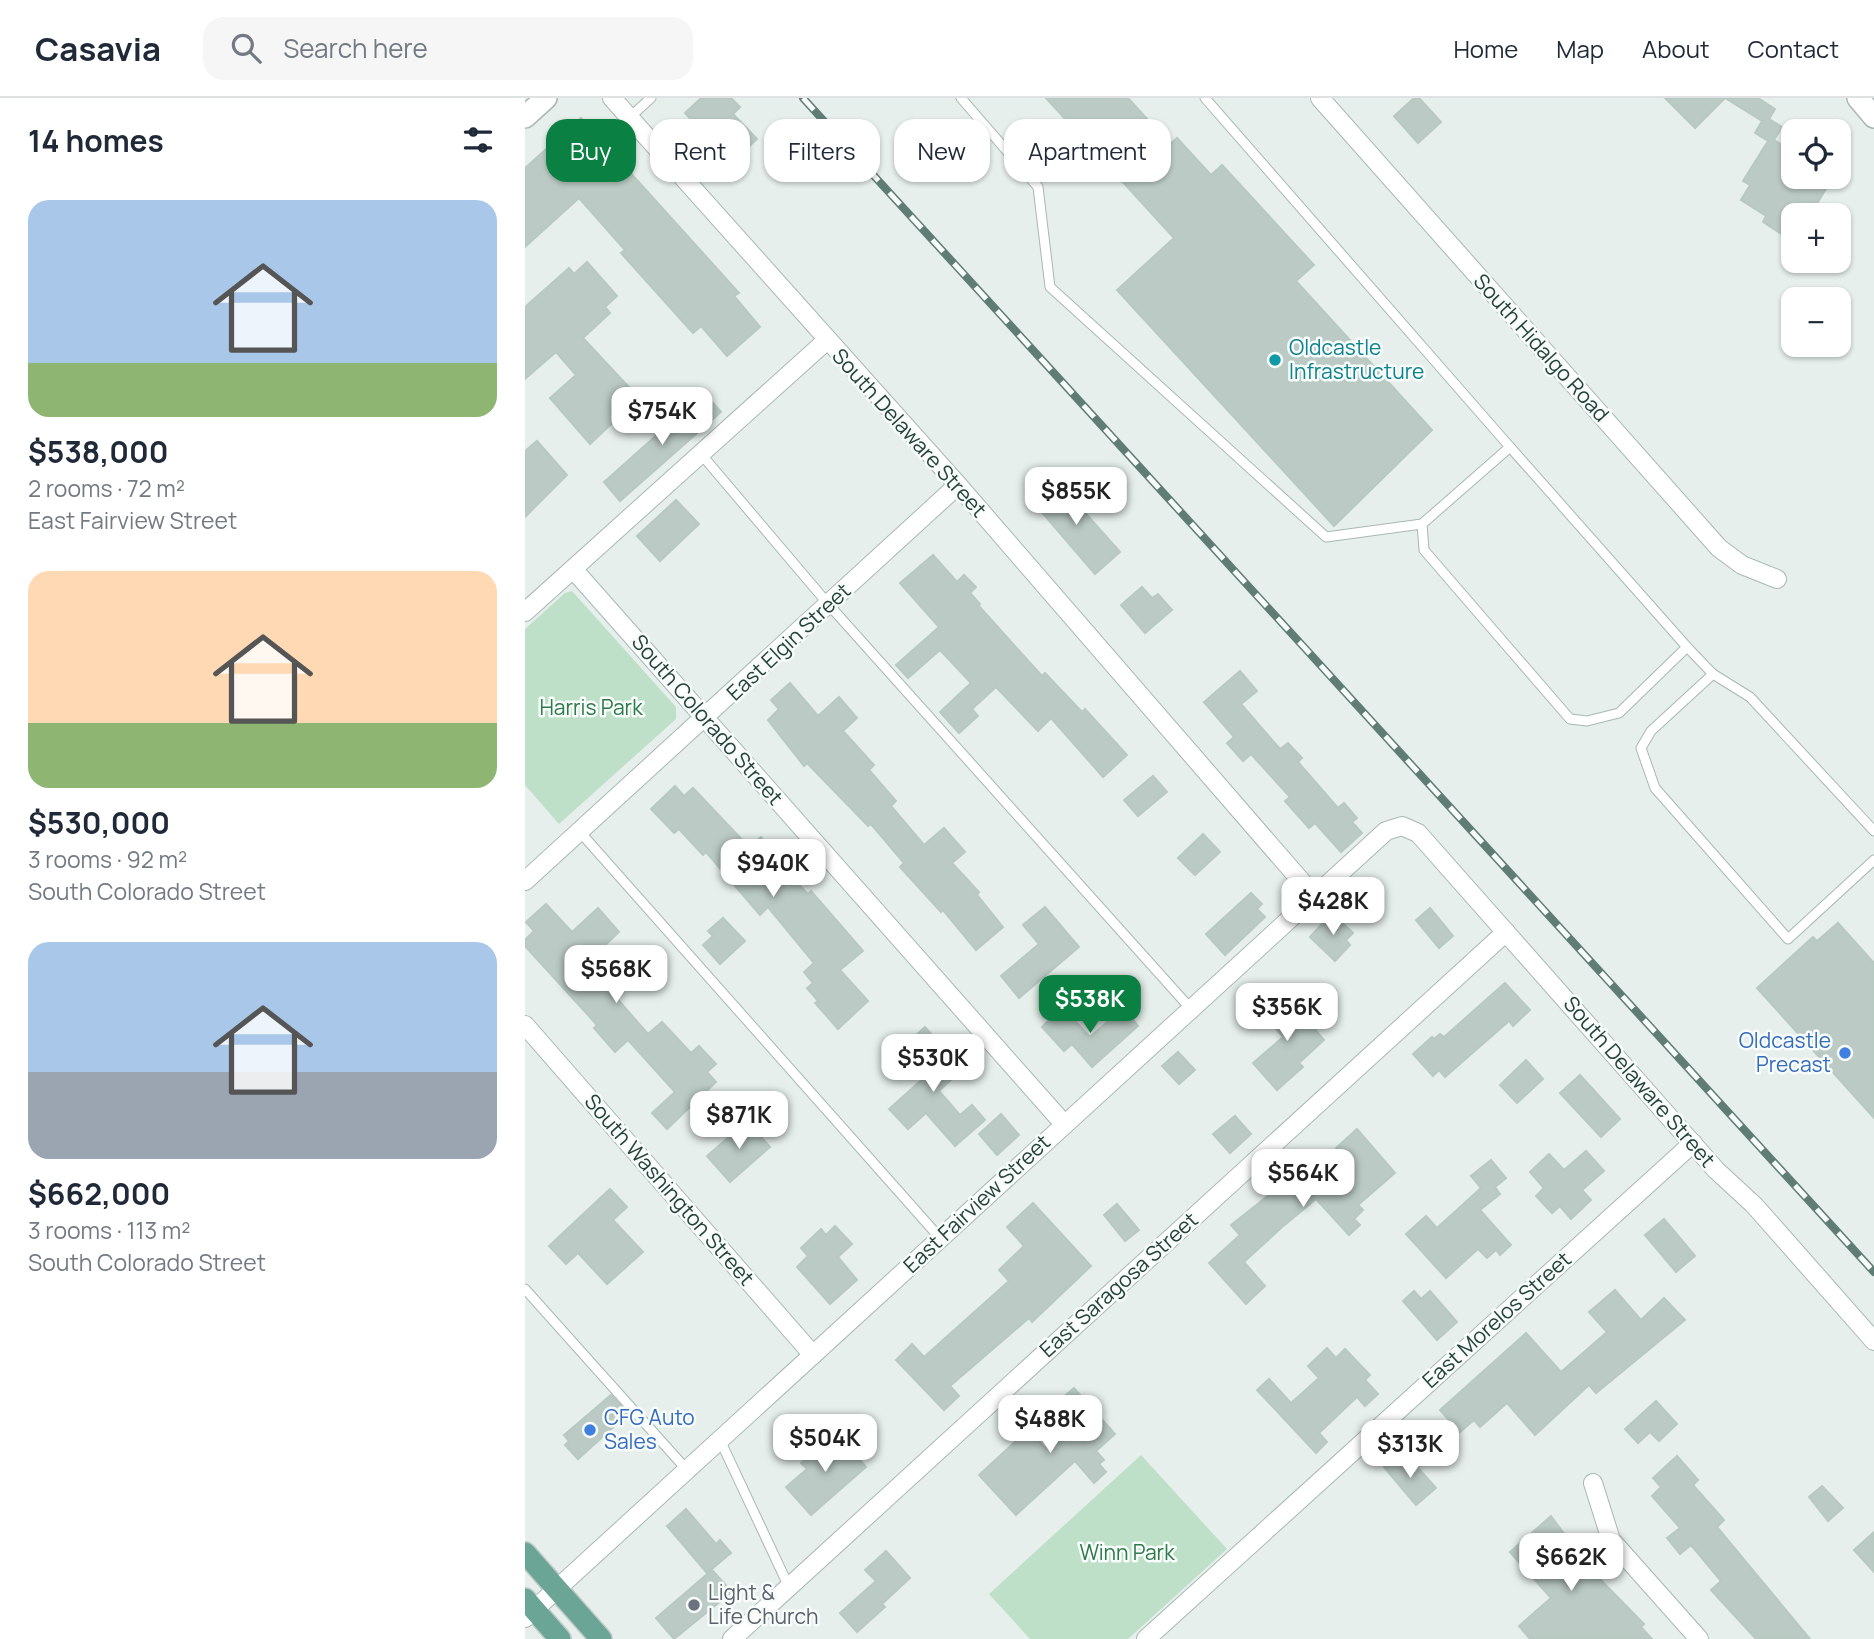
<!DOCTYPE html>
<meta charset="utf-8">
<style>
:root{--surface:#fff;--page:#f6f6f7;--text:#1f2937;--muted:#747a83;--line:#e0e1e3;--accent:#0b8043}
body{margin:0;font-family:Manrope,sans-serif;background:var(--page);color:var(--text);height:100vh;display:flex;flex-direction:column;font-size:26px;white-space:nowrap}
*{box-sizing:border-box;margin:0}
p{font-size:23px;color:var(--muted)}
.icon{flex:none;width:38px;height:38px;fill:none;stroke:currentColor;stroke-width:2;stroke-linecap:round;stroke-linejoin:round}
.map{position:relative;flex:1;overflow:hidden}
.details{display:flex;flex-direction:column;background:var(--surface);width:525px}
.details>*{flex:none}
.guide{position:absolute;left:21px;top:21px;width:665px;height:63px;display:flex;gap:14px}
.controls{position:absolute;left:1256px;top:21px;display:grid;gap:14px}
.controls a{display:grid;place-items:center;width:70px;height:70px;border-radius:14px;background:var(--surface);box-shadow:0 2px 5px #0004;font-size:35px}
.price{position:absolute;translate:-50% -60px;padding:0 16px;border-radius:14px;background:#fff;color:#222;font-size:23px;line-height:46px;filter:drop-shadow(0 2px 4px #0008)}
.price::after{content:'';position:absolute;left:50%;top:42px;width:21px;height:16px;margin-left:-10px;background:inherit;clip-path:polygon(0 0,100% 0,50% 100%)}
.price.on{background:var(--accent);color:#fff}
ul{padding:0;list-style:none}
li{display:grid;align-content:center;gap:14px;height:371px;padding:0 28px}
li span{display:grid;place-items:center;height:217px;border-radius:21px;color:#555}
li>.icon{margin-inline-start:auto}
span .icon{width:126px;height:126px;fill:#fffc;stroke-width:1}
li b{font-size:30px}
h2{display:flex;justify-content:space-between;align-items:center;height:84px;padding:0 28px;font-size:30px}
.tag{padding:0 24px;border-radius:21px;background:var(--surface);box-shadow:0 2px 5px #0004;font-size:24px;line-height:63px}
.tag.on{background:var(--accent);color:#fff}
header{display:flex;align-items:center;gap:42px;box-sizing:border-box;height:98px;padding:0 35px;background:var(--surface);border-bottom:2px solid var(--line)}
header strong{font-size:33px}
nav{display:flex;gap:38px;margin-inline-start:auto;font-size:24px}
.search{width:490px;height:63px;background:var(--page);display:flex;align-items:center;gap:18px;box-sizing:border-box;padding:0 24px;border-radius:21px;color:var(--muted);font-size:26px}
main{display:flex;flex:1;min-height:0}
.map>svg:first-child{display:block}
.green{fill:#bfe0c8}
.building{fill:#bbcac4;stroke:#b8c9c2;stroke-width:2}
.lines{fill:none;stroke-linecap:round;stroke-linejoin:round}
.service-casing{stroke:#a8b8b2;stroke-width:11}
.minor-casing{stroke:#a8b8b2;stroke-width:20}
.tertiary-casing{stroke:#a8b8b2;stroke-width:24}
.primary-casing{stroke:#c2cac8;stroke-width:24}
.service{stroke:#fff;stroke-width:9}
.minor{stroke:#fff;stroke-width:18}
.tertiary{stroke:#fff;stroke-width:21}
.primary{stroke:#6aa596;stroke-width:21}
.rail-casing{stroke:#5f7d75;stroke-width:8}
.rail{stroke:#f7fbf9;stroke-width:5;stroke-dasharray:16;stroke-linecap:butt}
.culture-dot{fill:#0f9aa8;stroke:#f7fbf9;stroke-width:2.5}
.shop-dot{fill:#3f7fe0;stroke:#f7fbf9;stroke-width:2.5}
.worship-dot{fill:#6b7280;stroke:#f7fbf9;stroke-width:2.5}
.labels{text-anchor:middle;stroke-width:5;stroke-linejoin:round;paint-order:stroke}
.culture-label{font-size:21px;fill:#0d838f;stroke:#f7fbf9;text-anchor:start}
.street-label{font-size:21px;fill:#24423a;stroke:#f7fbf9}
.park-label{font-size:21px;fill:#2d7a4b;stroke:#f7fbf9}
.shop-label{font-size:21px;fill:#366cbe;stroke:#f7fbf9;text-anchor:end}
.worship-label{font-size:21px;fill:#5b616d;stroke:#f7fbf9;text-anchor:start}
</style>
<header>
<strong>Casavia</strong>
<div class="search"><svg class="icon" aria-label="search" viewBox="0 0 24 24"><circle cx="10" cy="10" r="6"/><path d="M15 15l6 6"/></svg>Search here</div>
<nav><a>Home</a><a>Map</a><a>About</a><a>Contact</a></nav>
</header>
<main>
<section class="details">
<h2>14 homes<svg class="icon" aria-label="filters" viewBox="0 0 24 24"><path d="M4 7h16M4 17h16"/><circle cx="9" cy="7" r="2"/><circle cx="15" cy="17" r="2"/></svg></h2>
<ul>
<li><span style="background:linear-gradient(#a9c7e8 75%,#8fb573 0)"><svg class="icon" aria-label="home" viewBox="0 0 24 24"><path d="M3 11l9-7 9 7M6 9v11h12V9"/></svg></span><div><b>$538,000</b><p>2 rooms · 72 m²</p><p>East Fairview Street</p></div></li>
<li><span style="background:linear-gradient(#ffd9b3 70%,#8fb573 0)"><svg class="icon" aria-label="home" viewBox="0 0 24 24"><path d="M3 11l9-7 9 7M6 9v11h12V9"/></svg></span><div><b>$530,000</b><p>3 rooms · 92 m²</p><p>South Colorado Street</p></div></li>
<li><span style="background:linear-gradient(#a9c7e8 60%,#9aa5b1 0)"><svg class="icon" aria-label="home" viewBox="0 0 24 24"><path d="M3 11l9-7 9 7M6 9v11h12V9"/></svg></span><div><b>$662,000</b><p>3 rooms · 113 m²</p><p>South Colorado Street</p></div></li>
</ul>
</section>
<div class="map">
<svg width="1349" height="1541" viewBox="0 0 1349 1541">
<rect width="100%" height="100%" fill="#e6efeb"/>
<g class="green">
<polygon points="47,493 151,609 151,621 34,726 0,687 0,531 40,495"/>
<polygon points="616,1357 702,1451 603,1541 505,1541 464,1496"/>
</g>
<g class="building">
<polygon points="176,0 206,0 215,9 208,16 232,41 206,65 160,15"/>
<polygon points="521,0 603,0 645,46 652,40 686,77 697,67 789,167 771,183 907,332 809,428 592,192 649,140"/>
<polygon points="889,0 894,0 916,24 893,45 869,18"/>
<polygon points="1140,0 1233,0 1250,11 1244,21 1257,29 1249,42 1269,54 1269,79 1296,79 1305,84 1285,117 1269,117 1269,144 1238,124 1241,118 1216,102 1225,87 1218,83 1243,43 1230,35 1237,23 1200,0 1170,30"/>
<polygon points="56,20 214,195 209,198 235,229 202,258 176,228 168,235 96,155 100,152 54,100 0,149 0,70"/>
<polygon points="62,164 92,198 80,209 85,215 58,240 114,300 65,346 25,300 51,277 31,254 0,281 0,209 44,170 49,176"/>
<polygon points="179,295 196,314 95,403 79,384"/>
<polygon points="12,343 42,377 0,419 0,353"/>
<polygon points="531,382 595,454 570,476 508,404"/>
<polygon points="151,402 174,426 135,463 112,438"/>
<polygon points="408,457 432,484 439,477 451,489 445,495 455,506 453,507 517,578 520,575 557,614 560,611 602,657 578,679 526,620 513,633 471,589 447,611 453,618 434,635 415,614 446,585 415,552 383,580 371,567 414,529 375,485"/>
<polygon points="617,489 627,500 633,496 647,512 620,535 596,507"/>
<polygon points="715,573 732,593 716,606 755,651 763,645 777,660 773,664 813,710 819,705 832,720 827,724 837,735 816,754 790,725 784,730 760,703 765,699 726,656 718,663 702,645 709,639 679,604"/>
<polygon points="265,585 293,618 314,599 332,620 318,633 349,667 344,672 371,703 366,708 399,747 419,730 440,754 427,765 454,794 452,797 478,829 451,852 418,812 416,814 375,769 379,765 346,726 343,728 282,665 279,668 243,622 254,611 246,602"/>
<polygon points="628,678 642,694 613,718 599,702"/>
<polygon points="150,688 159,698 168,690 224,749 236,739 249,755 246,758 283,796 286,793 338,853 315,872 343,903 313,931 290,905 293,903 282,890 288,885 279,874 289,865 243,809 235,817 181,754 178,757 154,731 149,735 126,711"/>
<polygon points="678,736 695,754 670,777 653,760"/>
<polygon points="726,795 737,806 732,811 740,819 700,857 681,836"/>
<polygon points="21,806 47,834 73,810 94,834 73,854 101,887 89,897 123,936 137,924 166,955 174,948 191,966 182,974 191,984 142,1031 127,1015 150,994 103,942 90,954 69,930 72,927 0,848 0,842 9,833 1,824"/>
<polygon points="520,809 554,849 494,900 476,878 514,846 498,827"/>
<polygon points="905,810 928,838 914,850 891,822"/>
<polygon points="807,815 828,835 821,842 825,847 810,863 785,839"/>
<polygon points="198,820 220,843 195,866 178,847 188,838 183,833"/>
<polygon points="1313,825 1349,865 1349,1020 1232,890 1288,839 1292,843"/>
<polygon points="980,885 1005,912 988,928 984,923 920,979 914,972 908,978 888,956 907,939 909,941 915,936 919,939"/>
<polygon points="760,896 799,942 774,965 778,969 752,992 728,965 758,939 738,915"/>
<polygon points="537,909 565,939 598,910 613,928 567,969 547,946 539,953 517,929"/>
<polygon points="400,929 419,951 409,960 428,980 414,993 435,1017 447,1007 460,1022 430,1048 401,1015 383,1031 364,1011 402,977 378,949"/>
<polygon points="653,954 670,972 654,986 637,968"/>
<polygon points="1001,962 1018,981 992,1005 975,987"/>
<polygon points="1055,977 1095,1021 1076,1039 1035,995"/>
<polygon points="476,1016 494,1037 472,1057 454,1036"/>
<polygon points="710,1018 726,1036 705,1055 688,1036"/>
<polygon points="222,1023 245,1049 205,1084 182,1058"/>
<polygon points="832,1031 870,1075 833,1107 838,1112 829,1121 835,1127 824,1137 791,1101 756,1130 719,1164 740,1188 721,1206 684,1165 715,1137 706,1127 763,1082 769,1090 790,1070 800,1081 821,1062 811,1050"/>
<polygon points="1061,1053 1079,1073 1057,1092 1066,1102 1046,1121 1035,1108 1027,1115 1011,1098 1019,1090 1005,1074 1024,1056 1039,1072"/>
<polygon points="966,1062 981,1080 970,1089 975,1096 955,1112 986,1147 975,1157 971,1152 962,1160 953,1151 921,1180 881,1136 901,1118 912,1130 956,1090 946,1078"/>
<polygon points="85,1091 102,1109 88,1122 118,1154 82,1186 53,1155 41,1166 24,1148"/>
<polygon points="508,1105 566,1168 507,1224 504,1220 425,1288 434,1298 419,1312 371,1262 387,1246 399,1259 484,1183 474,1172 499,1148 482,1129"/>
<polygon points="592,1106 614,1132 600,1143 579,1117"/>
<polygon points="1139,1121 1170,1158 1151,1174 1120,1137"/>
<polygon points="310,1128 327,1146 313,1159 332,1182 305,1206 272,1169 283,1158 276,1150 296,1131 301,1137"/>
<polygon points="1090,1192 1116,1222 1139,1200 1160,1222 1071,1295 1064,1287 1010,1337 982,1305 955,1329 949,1322 935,1334 915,1312 1001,1235 1036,1274 1082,1234 1064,1214"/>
<polygon points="889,1193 896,1201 905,1193 932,1224 912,1242 878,1203"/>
<polygon points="802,1250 811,1260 820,1251 845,1277 840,1282 853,1296 840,1308 832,1299 794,1335 802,1344 791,1355 732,1292 744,1281 766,1305 794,1280 783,1268"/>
<polygon points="549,1290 590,1336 571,1353 579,1362 574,1366 581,1374 569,1385 550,1363 491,1417 454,1377 503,1332 520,1350 544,1328 527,1309"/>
<polygon points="86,1297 103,1316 53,1361 40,1347 44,1343 39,1337"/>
<polygon points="1131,1303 1152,1326 1134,1343 1125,1334 1113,1345 1100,1331"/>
<polygon points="311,1335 341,1369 286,1417 261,1389 282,1371 276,1365"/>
<polygon points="873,1357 890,1376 894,1371 911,1390 891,1407 859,1369"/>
<polygon points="1152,1358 1173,1382 1168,1387 1199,1422 1192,1429 1285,1541 1231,1541 1186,1492 1196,1483 1166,1447 1155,1456 1142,1440 1155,1430 1127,1398 1136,1389 1128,1380"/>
<polygon points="1297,1388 1318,1410 1303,1423 1284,1399"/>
<polygon points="161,1411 191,1446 195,1442 206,1455 182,1475 142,1428"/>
<polygon points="1026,1418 1065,1471 1119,1526 1116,1529 1127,1541 1005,1541 994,1528 1026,1500 985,1454"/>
<polygon points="1349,1434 1349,1474 1329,1452"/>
<polygon points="361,1453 385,1480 357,1506 360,1509 332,1534 315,1515 351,1483 340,1472"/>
<polygon points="187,1472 207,1494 149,1541 131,1520"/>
</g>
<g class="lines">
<g class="service-casing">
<g id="service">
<polyline points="436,0 513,89 525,189 801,439 897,426 985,349 680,0"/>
<polyline points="104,20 126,0"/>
<polyline points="985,349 1162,549 1188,576 1225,599 1349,733"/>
<polyline points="176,356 304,507 666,911"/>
<polyline points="897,426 899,452 1045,621 1062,623 1094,615 1162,549"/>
<polyline points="1188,576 1126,633 1116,650 1130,690 1263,841 1349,762"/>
<polyline points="55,734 415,1140"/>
<polyline points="0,1191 162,1372"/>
<polyline points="195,1342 264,1489"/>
</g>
</g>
<g class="minor-casing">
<g id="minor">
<polyline points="87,0 433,387 790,799"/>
<polyline points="795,0 1194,450 1217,467 1252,481"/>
<polyline points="48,471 539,1026"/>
<polyline points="0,514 301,243"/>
<polyline points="0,783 433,387"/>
<polyline points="0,927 288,1257"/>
<polyline points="1068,1385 1086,1442 1174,1541"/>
<polyline points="0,1520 861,733 877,728 893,735 1191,1072 1229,1107 1349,1243"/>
<polyline points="207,1541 981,834"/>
<polyline points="621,1541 1168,1045"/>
</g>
</g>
<g class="tertiary-casing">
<g id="tertiary">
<polyline points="1333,0 1349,19"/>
<polyline points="0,19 21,0"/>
</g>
</g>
<g class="primary-casing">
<g id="primary">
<polyline points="0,1455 76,1541"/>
<polyline points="0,1501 35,1541"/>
</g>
</g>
<use href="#service" class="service"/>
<use href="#minor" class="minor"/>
<use href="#tertiary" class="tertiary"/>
<use href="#primary" class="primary"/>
<g class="rail-casing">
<polyline id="rail" points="278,0 1349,1174"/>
</g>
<use href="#rail" class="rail"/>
</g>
<circle class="culture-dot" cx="750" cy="262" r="7"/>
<g class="shop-dot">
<circle cx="1320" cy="955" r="7"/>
<circle cx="65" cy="1332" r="7"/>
</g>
<circle class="worship-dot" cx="169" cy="1507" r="7"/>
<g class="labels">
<g class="culture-label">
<text x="764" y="257">Oldcastle<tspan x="764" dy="24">Infrastructure</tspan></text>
</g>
<g class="street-label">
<text transform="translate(1016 250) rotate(48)" y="7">South Hidalgo Road</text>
<text transform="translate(384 335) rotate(48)" y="7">South Delaware Street</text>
<text transform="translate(264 544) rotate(-43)" y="7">East Elgin Street</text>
<text transform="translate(182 622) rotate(49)" y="7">South Colorado Street</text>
<text transform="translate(1114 984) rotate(49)" y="7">South Delaware Street</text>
<text transform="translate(144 1092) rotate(49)" y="7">South Washington Street</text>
<text transform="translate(452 1106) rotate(-43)" y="7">East Fairview Street</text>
<text transform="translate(594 1187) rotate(-42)" y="7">East Saragosa Street</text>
<text transform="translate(972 1222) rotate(-42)" y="7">East Morelos Street</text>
</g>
<g class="park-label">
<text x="66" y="617">Harris Park</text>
<text x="602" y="1462">Winn Park</text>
</g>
<g class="shop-label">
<text x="1306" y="950">Oldcastle<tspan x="1306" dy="24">Precast</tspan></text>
<text x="79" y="1327" text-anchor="start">CFG Auto<tspan x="79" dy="24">Sales</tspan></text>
</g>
<g class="worship-label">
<text x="183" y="1502">Light &amp;<tspan x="183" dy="24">Life Church</tspan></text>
</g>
</g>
</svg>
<div class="controls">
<a><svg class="icon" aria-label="locate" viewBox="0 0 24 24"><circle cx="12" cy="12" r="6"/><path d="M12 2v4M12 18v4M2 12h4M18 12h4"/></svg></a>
<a>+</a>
<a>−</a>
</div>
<b class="price" style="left:137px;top:349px">$754K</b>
<b class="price" style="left:551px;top:429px">$855K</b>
<b class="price" style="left:248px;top:801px">$940K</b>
<b class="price" style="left:808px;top:839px">$428K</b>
<b class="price" style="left:91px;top:907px">$568K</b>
<b class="price on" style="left:565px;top:937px">$538K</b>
<b class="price" style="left:762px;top:945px">$356K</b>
<b class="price" style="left:408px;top:996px">$530K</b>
<b class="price" style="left:214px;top:1053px">$871K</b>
<b class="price" style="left:778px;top:1111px">$564K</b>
<b class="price" style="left:525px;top:1357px">$488K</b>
<b class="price" style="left:300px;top:1376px">$504K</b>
<b class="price" style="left:885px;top:1382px">$313K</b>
<b class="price" style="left:1046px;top:1495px">$662K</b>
<div class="guide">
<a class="tag on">Buy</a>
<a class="tag">Rent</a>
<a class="tag">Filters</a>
<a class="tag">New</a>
<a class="tag">Apartment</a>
</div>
</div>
</main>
